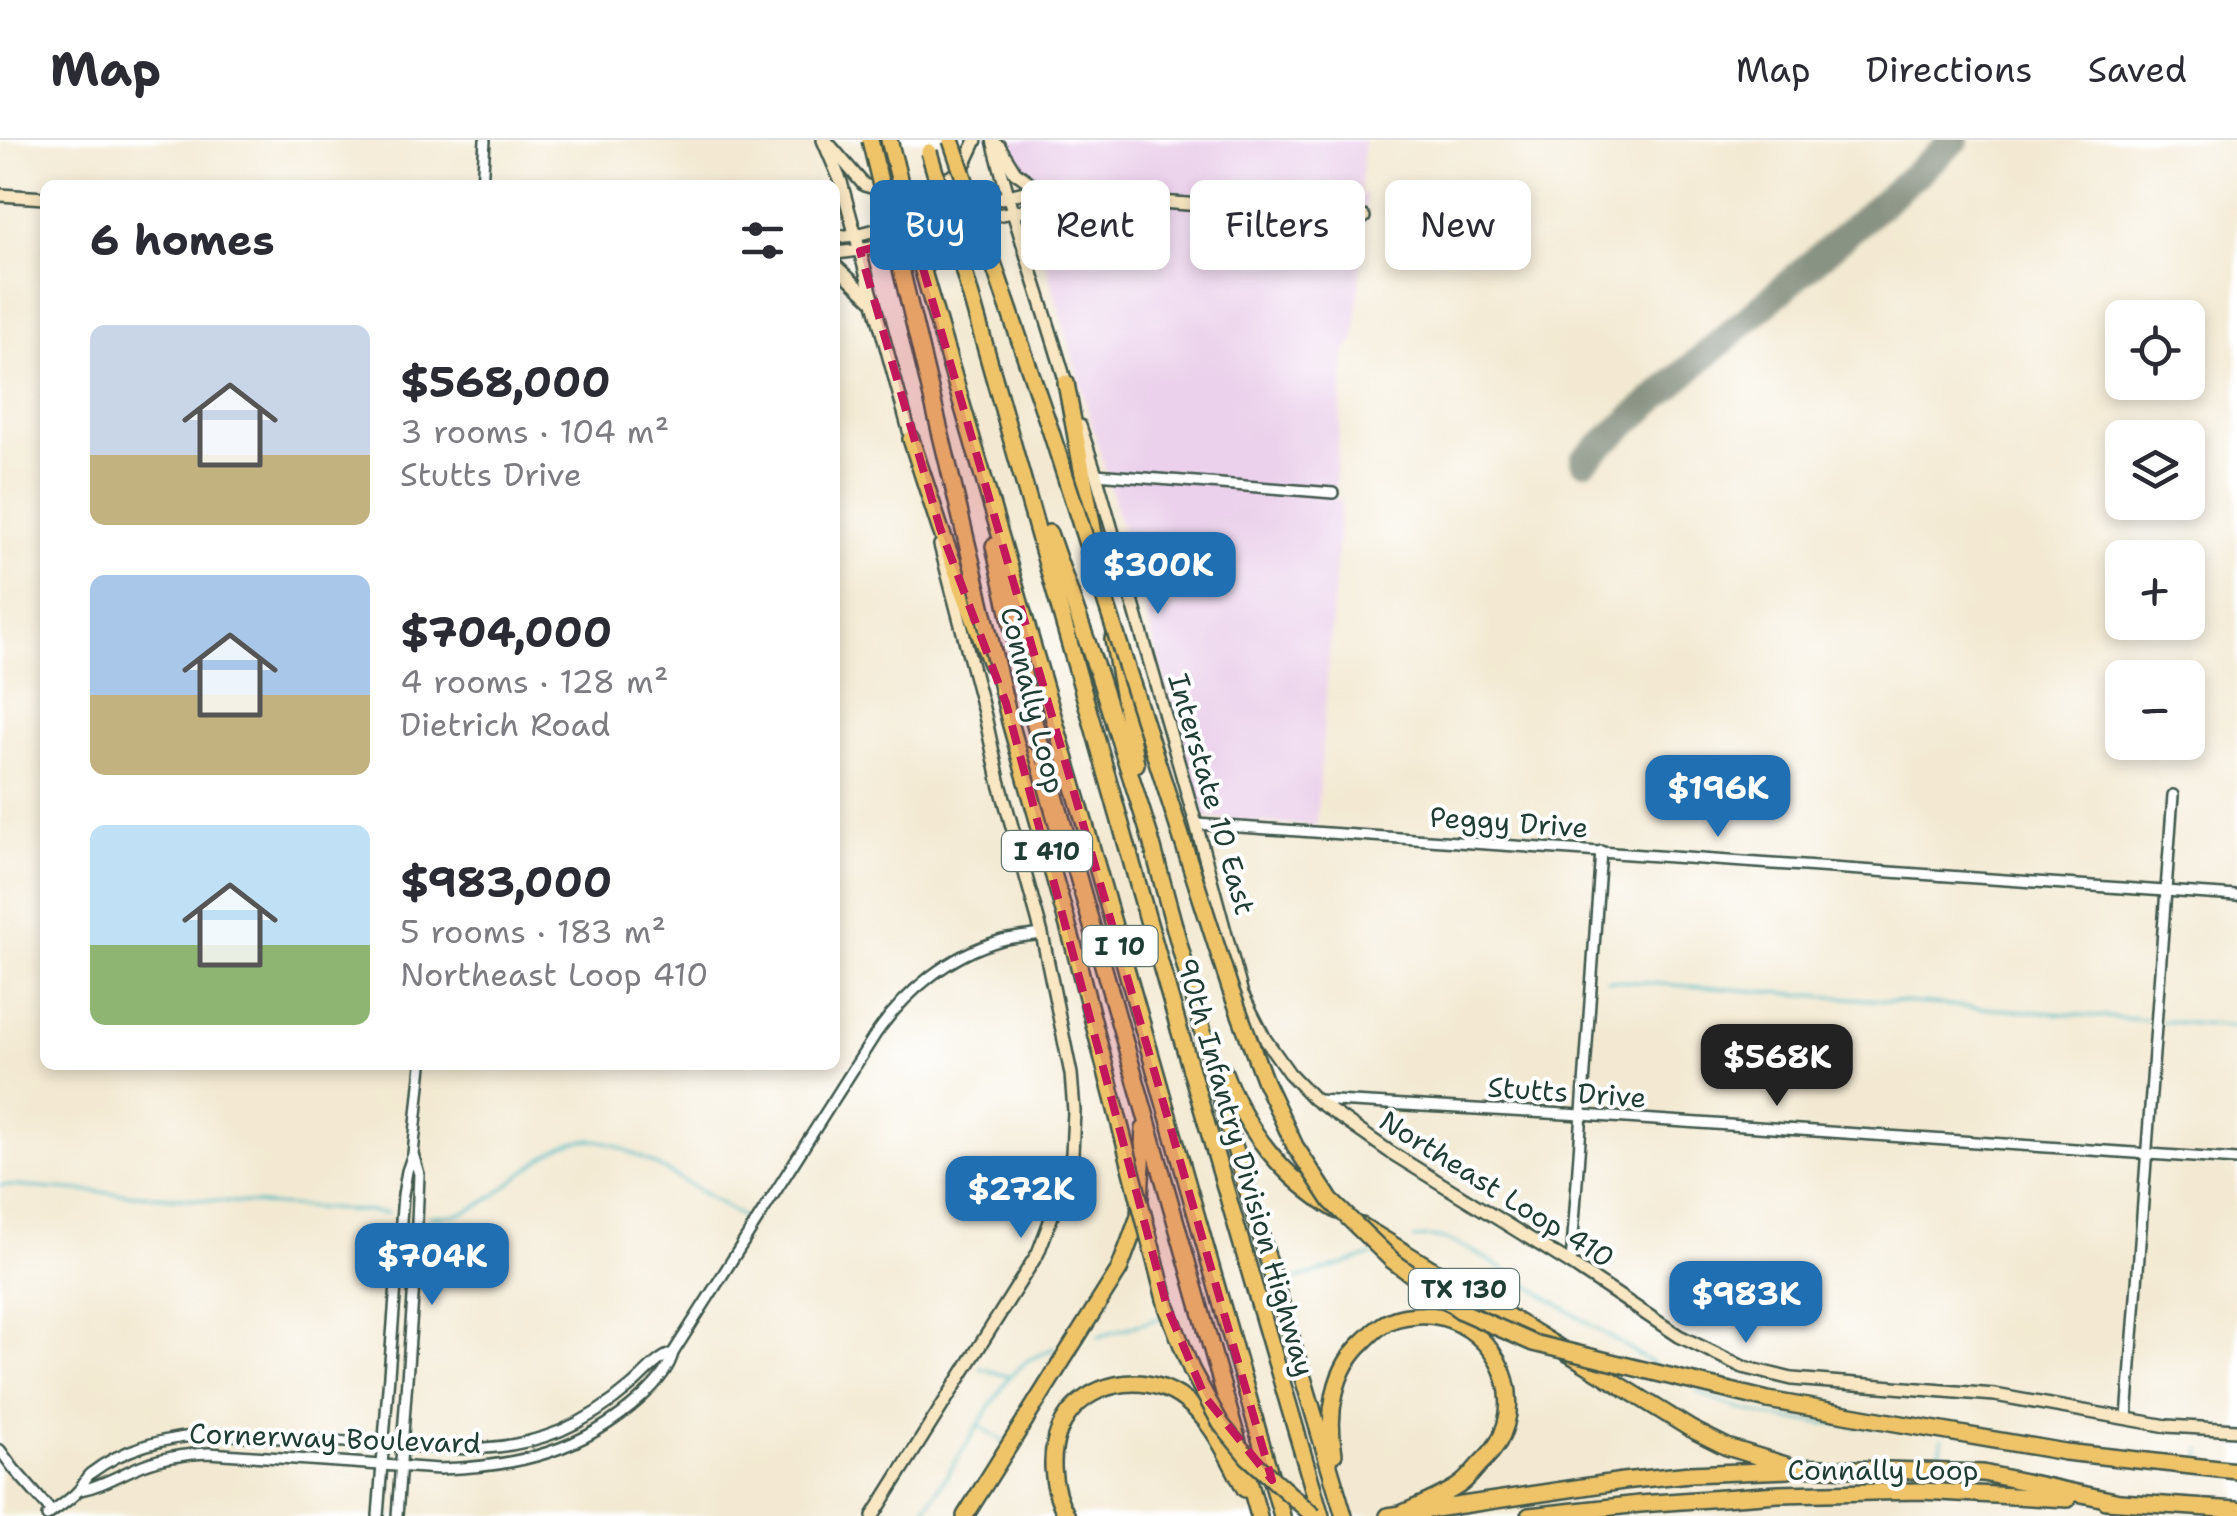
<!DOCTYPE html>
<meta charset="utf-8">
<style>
:root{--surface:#fff;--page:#f7f7f7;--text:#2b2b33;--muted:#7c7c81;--line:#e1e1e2;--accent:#1f6fb2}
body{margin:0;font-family:"Shantell Sans",sans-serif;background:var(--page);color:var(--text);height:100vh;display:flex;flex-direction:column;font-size:38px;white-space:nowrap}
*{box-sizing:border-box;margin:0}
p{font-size:32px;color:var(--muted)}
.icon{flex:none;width:55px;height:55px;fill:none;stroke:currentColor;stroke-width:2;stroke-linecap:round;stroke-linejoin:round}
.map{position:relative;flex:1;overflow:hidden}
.side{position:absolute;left:40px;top:40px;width:800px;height:890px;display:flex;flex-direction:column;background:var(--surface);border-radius:15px;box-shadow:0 5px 15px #0003}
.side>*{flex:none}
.banner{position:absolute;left:870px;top:40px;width:950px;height:90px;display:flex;gap:20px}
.fabs{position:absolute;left:2105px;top:160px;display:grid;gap:20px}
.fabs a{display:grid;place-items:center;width:100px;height:100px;border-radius:15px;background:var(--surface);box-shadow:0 5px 15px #0003;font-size:50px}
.price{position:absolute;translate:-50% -85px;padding:0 22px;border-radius:20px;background:var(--accent);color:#fff;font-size:32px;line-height:65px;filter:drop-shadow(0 2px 5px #0008)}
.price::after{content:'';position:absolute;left:50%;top:60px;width:30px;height:22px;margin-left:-15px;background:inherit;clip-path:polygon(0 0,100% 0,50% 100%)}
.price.active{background:#222;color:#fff}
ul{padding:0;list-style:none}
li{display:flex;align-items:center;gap:30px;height:250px;padding:0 50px}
li span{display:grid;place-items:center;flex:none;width:280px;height:200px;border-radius:15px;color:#555}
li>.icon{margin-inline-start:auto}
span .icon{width:120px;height:120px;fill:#fffc;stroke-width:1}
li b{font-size:42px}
h2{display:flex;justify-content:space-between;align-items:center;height:120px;padding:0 50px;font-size:42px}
.chip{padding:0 35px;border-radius:15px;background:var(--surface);box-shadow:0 5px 15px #0003;font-size:35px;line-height:90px}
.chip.active{background:var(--accent);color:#fff}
header{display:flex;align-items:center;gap:60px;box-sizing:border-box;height:140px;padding:0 50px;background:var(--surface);border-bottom:2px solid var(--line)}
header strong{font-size:48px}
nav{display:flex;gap:55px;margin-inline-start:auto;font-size:35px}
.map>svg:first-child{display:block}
.built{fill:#ebd1eb}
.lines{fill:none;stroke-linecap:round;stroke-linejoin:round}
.stream{stroke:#48b7c0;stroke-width:2.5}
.taxiway{stroke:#899383;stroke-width:28}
.street-casing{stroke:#3f574c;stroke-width:14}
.secondary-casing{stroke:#3f574c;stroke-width:16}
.highway-casing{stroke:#3f574c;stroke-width:20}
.street{stroke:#fff;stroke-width:9}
.secondary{stroke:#f9e7c3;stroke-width:11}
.highway{stroke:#efc469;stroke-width:15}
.highway-bridge-casing{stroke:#3f574c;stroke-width:20;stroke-linecap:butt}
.highway-bridge{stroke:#efc469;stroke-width:15}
.marked{fill:#c2185b;fill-opacity:0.2;stroke:#c2185b;stroke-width:8;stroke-dasharray:20 12;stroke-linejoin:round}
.labels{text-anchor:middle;stroke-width:8;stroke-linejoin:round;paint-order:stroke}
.shield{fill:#fff;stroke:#627771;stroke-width:2.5}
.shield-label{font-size:25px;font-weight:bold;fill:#1f3d34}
.street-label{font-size:28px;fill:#1f3d34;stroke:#fff}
</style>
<header>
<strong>Map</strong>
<nav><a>Map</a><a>Directions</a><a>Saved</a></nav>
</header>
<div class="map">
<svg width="2237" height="1376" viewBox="0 0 2237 1376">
<rect width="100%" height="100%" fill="#fff"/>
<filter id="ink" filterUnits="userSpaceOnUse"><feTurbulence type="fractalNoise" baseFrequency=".01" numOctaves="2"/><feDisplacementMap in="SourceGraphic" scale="20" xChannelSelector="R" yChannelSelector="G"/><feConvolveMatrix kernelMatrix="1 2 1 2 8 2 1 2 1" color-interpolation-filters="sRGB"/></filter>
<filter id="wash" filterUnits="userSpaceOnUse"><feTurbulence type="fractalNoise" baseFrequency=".0048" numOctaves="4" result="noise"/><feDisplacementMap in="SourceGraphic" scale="40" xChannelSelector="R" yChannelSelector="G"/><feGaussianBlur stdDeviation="2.25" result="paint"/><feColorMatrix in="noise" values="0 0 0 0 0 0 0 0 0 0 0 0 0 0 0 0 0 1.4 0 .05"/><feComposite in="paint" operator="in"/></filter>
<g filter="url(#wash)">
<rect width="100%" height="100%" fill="#f3e9d2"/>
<polygon class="built" points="1011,0 1364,0 1360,54 1366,55 1355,201 1346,210 1334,358 1341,359 1316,686 1204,678"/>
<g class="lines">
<g class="stream">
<polyline points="1607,840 2146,880"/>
<polyline points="2162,881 2237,887"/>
<polyline points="0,1045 388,1073"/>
<path d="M430 1076C440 1076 451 1076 461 1073 509 1059 541 999 594 1000 625 1001 713 1060 744 1078"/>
<path d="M1414 1099C1439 1092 1460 1105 1482 1116L1656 1226"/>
<polyline points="1297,1139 1373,1115"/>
<polyline points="1098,1197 1164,1177"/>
<polyline points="980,1228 1007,1236"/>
<path d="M1697 1251C1754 1282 1816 1283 1879 1287"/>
<polyline points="978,1285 1005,1302"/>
<polyline points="1940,1317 1942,1298"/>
<polyline points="2201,1322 2202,1309"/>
<polyline points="921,1376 1009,1237 1027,1221 1054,1208"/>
</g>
<polyline class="taxiway" points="1584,320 1955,0"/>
</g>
</g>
<g filter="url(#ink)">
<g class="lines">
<g class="street-casing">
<g id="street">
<polyline points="482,45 485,0"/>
<polyline points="1096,334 1333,353"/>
<polyline points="1196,684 2237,756"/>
<polyline points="1317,960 1582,975 2237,1020"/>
<polyline points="1571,1124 1601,711"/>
<polyline points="2127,1279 2173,655"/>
<polyline points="0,1310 14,1329 52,1372"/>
<path d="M80 1350C103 1346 122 1333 143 1325 164 1317 186 1314 209 1313L439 1329C517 1327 583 1311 642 1257 655 1245 669 1230 673 1213L875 895C906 851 949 815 1002 800 1015 797 1029 796 1042 794"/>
<path d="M47 1376C57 1368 69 1361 78 1351 84 1345 84 1338 91 1333 126 1306 173 1296 216 1294 270 1297 324 1301 378 1304 443 1308 496 1317 560 1291 586 1280 610 1264 631 1246 644 1235 657 1218 673 1213"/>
<polyline points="378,1376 403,1055 407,1031 413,1014 422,925"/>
<polyline points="397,1376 415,1130 419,1034 414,1017"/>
</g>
</g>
<g class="secondary-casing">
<g id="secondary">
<polyline points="823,0 841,42 913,305"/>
<path d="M993 0C1014 84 1044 166 1068 250"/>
<polyline points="828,3 864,45 897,54 925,48 961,32 976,0"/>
<polyline points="999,6 1015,32 1039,49"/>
<polyline points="0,55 45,58"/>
<polyline points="835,97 856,95 1036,49 1057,50 1078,56 1364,77"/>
<path d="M835 113C887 109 936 89 987 77 1017 70 1051 69 1078 56"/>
<path d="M1032 124C1034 94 1037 83 1063 64"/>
<polyline points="835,125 872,160"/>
<polyline points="1080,286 1096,334 1196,684 1242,854 1265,899 1289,933 1314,959 1390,1012 1571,1124 1679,1196 1743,1227 1792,1239 1995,1255 2167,1286 2237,1290"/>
<polyline points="873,1376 1038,1113 1060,1055 1072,1014 1074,971 1071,934 1042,794 999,640 985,576 940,405"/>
</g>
</g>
<g class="highway-casing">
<g id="highway">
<polyline points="889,0 895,23"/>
<polyline points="958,111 1179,889 1321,1376"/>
<polyline points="920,121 1088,695 1282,1376"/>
<polyline points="1066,243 1101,432"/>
<polyline points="911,299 940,388 991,524"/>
<polyline points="1049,393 1099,536 1150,697 1231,995 1344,1376"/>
<polyline points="994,406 1033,578 1259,1376"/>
<polyline points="1113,499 1136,624"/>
<polyline points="1026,615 1062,710"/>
<path d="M1223 930C1246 991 1282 1037 1338 1071"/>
<polyline points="1362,1086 1691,1289 1727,1307 1792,1327 1983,1333 2115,1361"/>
<path d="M1334 1314C1327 1275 1333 1229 1364 1201 1369 1196 1375 1190 1381 1186 1391 1178 1404 1176 1417 1175 1478 1171 1527 1237 1502 1295 1497 1307 1488 1316 1479 1325 1473 1332 1466 1341 1458 1346 1441 1357 1421 1365 1403 1373"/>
<polyline points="2106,1361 2237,1370"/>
<polyline points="965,1376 1119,1130 1139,1076 1144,989"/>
<path d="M1067 1376C1051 1349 1047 1309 1064 1281 1087 1242 1142 1232 1179 1256 1212 1277 1227 1316 1245 1349"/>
<polyline points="1388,1376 1623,1341 1690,1334 1789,1330"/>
<polyline points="1529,1376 1640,1364 1778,1354 1921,1351 2068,1359"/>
</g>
</g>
<use href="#street" class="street"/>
<use href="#secondary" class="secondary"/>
<use href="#highway" class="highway"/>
<g class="highway-bridge-casing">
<g id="highway-bridge">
<polyline points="870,0 1010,582 1074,807 1167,1167 1191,1229 1221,1284 1248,1317 1314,1376"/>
<polyline points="951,0 1050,289 1230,848 1265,942 1295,1006 1331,1061 1393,1121 1461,1171 1533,1203 1768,1260 1890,1282 2065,1312 2237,1331"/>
<polyline points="929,12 958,111"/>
<polyline points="895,23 920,121"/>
</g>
</g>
<use href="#highway-bridge" class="highway-bridge"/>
</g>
</g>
<path class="marked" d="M914 97 1272 1340 1205 1257 1167 1167 1006 563 940 388 860 111Z"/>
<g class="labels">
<g class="shield">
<rect x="1002" y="691" width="90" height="40" rx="8"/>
<rect x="1082.5" y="786" width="75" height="40" rx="8"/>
<rect x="1409" y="1129" width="110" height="40" rx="8"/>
</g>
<g class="shield-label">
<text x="1047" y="720">I 410</text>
<text x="1120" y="815">I 10</text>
<text x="1464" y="1158">TX 130</text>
</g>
<g class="street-label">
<text transform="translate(1033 560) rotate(76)" y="10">Connally Loop</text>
<text transform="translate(1212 654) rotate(74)" y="10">Interstate 10 East</text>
<text transform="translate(1509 682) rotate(4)" y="10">Peggy Drive</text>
<text transform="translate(1567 952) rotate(4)" y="10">Stutts Drive</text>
<text transform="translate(1246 1027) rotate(74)" y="10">90th Infantry Division Highway</text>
<text transform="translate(1497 1049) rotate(32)" y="10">Northeast Loop 410</text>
<text transform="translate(335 1298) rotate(2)" y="10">Cornerway Boulevard</text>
<text x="1883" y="1340">Connally Loop</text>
</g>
</g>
</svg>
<div class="fabs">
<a><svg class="icon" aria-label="locate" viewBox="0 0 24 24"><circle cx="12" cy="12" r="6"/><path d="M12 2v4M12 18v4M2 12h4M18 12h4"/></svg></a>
<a><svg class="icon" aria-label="layers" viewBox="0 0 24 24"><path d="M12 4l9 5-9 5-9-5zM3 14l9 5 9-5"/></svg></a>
<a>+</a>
<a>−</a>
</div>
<b class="price" style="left:1158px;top:477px">$300K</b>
<b class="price" style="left:1718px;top:700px">$196K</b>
<b class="price active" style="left:1777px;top:969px">$568K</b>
<b class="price" style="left:1021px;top:1101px">$272K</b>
<b class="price" style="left:432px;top:1168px">$704K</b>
<b class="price" style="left:1746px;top:1206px">$983K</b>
<div class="banner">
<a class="chip active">Buy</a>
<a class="chip">Rent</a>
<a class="chip">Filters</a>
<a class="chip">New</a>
</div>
<section class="side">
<h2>6 homes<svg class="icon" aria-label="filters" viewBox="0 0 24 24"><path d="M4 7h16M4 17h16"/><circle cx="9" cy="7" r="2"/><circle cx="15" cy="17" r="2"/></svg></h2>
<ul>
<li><span style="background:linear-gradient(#c9d6e8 65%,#c2b280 0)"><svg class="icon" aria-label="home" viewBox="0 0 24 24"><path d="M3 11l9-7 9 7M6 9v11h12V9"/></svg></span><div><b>$568,000</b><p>3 rooms · 104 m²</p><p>Stutts Drive</p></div></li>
<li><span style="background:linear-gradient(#a9c7e8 60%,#c2b280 0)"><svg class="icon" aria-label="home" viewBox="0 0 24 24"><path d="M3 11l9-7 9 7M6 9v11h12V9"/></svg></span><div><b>$704,000</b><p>4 rooms · 128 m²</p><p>Dietrich Road</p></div></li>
<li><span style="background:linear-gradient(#bfe0f5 60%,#8fb573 0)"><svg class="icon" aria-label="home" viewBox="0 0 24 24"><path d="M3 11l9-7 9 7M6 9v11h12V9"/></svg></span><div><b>$983,000</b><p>5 rooms · 183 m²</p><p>Northeast Loop 410</p></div></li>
</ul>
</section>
</div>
